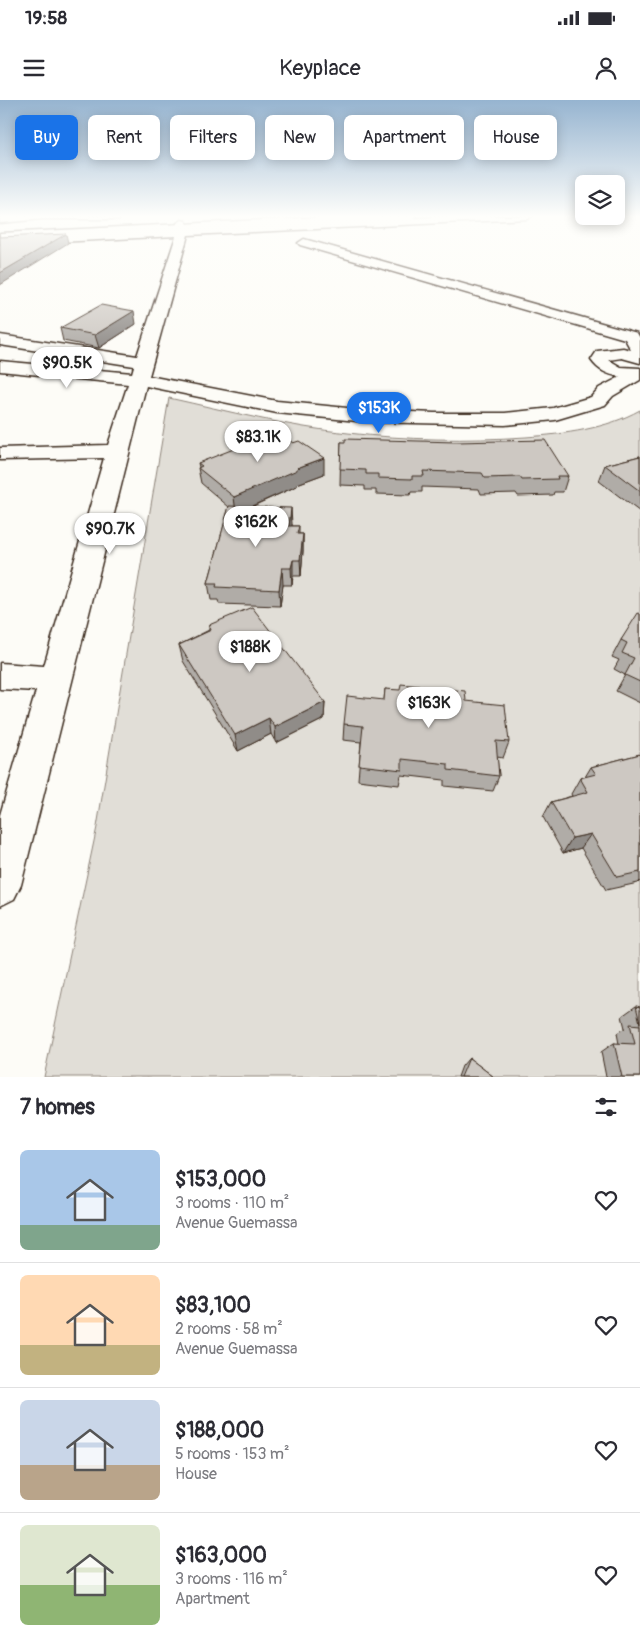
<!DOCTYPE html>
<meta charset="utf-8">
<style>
:root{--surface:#fff;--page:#f7f7f7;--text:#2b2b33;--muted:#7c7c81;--line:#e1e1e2;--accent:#1a73e8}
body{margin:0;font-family:Pangolin,sans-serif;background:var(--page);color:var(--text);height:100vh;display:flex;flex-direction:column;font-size:19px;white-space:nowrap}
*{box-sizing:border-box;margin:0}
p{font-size:16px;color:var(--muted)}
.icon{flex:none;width:28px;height:28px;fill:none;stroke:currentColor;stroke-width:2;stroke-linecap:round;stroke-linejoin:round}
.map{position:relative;height:977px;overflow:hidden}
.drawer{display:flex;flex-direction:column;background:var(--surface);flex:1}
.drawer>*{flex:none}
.guide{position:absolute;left:15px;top:15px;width:610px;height:45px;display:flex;gap:10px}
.controls{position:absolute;left:575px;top:75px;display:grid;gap:10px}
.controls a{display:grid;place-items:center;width:50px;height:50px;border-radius:8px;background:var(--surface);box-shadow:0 2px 12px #0003;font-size:25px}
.price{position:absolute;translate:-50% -42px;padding:0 11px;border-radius:18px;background:#fff;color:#222;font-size:16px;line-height:32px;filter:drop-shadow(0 1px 2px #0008)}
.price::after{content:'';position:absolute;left:50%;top:30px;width:15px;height:11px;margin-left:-8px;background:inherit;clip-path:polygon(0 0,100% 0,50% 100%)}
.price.current{background:var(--accent);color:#fff}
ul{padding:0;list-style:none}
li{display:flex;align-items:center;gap:15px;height:125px;padding:0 20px}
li+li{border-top:1px solid var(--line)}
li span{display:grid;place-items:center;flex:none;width:140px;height:100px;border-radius:8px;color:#555}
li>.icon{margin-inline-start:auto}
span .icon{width:60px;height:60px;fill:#fffc;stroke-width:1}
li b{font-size:21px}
h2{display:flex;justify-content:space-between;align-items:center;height:60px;padding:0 20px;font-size:21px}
.pill{padding:0 18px;border-radius:8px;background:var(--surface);box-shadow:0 2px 12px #0003;font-size:18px;line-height:45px}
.pill.current{background:var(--accent);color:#fff}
.status{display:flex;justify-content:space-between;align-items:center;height:35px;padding:0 25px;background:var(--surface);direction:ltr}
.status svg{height:14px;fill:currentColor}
header{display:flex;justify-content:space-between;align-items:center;height:65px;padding:0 20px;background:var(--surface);font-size:22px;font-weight:600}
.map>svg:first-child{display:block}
.green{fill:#e1ded7;stroke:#8e847a}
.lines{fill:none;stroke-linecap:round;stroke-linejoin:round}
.minor-casing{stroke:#3b2a1e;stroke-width:3}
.major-casing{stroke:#3b2a1e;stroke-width:3}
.minor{fill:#fdfcf7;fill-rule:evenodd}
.major{fill:#fdfcf7;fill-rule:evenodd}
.wall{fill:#b0aca7;stroke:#3b2a1e}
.shaded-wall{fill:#908c88;stroke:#3b2a1e}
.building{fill:#cdc8c2;stroke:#3b2a1e}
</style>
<div class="status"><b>19:58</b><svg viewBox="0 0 49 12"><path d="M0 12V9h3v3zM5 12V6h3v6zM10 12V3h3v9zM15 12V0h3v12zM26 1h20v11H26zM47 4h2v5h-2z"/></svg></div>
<header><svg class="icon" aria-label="menu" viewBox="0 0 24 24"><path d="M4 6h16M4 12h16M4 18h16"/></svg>Keyplace<svg class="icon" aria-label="person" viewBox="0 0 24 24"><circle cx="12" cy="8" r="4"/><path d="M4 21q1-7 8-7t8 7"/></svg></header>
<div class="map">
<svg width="640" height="977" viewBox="0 0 640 977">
<rect width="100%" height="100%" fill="#fdfcf7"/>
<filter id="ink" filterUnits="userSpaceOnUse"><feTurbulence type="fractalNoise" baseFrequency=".02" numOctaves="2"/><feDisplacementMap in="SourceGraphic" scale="10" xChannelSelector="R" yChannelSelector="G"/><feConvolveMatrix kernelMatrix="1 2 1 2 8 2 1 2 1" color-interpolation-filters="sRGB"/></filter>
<g filter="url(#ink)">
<path class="green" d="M169 298C228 311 288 327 348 333 407 340 467 341 526 337 565 334 606 329 640 310V977H44L97 727Z"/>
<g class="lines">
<g class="minor-casing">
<g id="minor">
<polygon points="6,116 124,116 119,119 42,119 0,123 0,117"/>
<path d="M454 116H532L527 119 188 135 149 276 277 301 367 310 434 313H505L553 308 591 297 599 288 620 277C607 274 599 271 591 260L597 251 623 248 631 250 625 239 300 145 298 143 304 139 637 233 640 238V263L622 258 609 260 621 267 640 268V280L613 296 605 305 555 320 505 325 367 322 277 313 146 286 21 785 14 799 0 806V715L36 591 0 589V563L44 566 104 358 0 360V348L108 345 128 284 0 271V261L132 273 134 266 0 245V235L137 256 176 136 0 145V137L177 129V123L182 120 186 121 188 129Z"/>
</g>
</g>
<g class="major-casing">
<polygon id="major" points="341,116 417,116 412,119 0,139 0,133"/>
</g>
<use href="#minor" class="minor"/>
<use href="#major" class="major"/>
</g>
<g class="wall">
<polygon points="136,224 99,248 63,241 60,228"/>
<polygon points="341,342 568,376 563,392 554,392 553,395 518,396 516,393 481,394 479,389 422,387 422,392 411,392 410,395 376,394 376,390 365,390 365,386 340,385"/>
<polygon points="640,356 640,412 599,381 605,365"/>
<polygon points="198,363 324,374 297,384 297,386 251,407 292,424 292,426 299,426 299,434 303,434 303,451 301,476 293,476 292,485 283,485 280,506 219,504 218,500 211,500 208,483 229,407 201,383 198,368 199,367"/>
<polygon points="640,514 640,603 616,591 625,575 614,569 619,560 612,557 621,540"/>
<polygon points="209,525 325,602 324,619 276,643 271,634 238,651 183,561 179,545 209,530"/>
<polygon points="385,589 466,601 509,642 503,658 497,657 499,676 493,691 444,686 444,680 401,675 399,685 358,680 361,642 343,640 344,624 384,600"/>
<polygon points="640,654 640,781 638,783 606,790 581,748 563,753 543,717 551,702 572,696 571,694 580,678 585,677 591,667"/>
<polygon points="636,906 640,907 640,977 606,977 601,952 614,943 619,944 617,933 625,928 622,916"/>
<polygon points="469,958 494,977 458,977 462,966"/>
</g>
<g class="shaded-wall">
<polygon points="66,134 68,143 0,185 0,173"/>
<polygon points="134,211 136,224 99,248 95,235"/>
<polygon points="324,358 324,374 297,384 297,386 236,413 234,397 297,368"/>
<polygon points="291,408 292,424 290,442 289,426"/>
<polygon points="303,434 303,451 301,476 300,460"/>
<polygon points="293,460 293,476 292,485 291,468"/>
<polygon points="282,468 283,485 280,506 279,490"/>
<polygon points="325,602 324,619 276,643 275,627"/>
<polygon points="269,618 271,634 238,651 235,635"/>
<polygon points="591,734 581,748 563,753 572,738"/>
</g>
<g class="building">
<polygon points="66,134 0,173 0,137"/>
<polygon points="101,205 134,211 95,235 60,228"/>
<polygon points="277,332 293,343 299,341 324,358 297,368 297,370 234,397 198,368 202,366 198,363"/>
<polygon points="345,339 456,342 545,340 568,376 557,376 558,379 522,380 520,377 485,378 482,373 423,371 424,376 412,376 412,379 378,378 378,374 366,374 366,370 340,369 341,342 345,342"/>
<polygon points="640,356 640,391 605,365"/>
<polygon points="229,406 291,408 289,426 299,426 297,434 303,434 300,460 293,460 291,468 282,468 279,490 216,487 217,483 208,483"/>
<polygon points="252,507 325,602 275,627 269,618 235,635 179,545 211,530 209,525"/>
<polygon points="638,513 640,514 640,582 625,575 634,558 622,553 627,543 621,540"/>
<polygon points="401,584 465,591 466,601 505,605 509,642 496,641 499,676 448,670 448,664 402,659 402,670 359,665 363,626 344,624 347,596 384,600 385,589 400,590"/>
<polygon points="640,654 640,772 617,777 591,734 572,738 551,702 588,692 580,678 596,674 591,667"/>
<polygon points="636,906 640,907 640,923"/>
<polygon points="630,924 640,925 640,977 622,977 614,943 635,944"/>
<polygon points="469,958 494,977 461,977"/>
</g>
</g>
<linearGradient id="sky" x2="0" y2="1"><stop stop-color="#96b4d0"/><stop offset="0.46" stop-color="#fefefb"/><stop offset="1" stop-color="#fefefb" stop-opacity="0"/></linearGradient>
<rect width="640" height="253" fill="url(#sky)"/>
</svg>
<div class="controls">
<a><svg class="icon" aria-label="layers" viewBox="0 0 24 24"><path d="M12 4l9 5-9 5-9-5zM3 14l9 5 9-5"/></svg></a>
</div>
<b class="price" style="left:67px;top:289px">$90.5K</b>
<b class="price current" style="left:379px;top:334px">$153K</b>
<b class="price" style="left:258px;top:363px">$83.1K</b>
<b class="price" style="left:256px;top:448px">$162K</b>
<b class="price" style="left:110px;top:455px">$90.7K</b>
<b class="price" style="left:250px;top:573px">$188K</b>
<b class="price" style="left:429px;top:629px">$163K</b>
<div class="guide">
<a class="pill current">Buy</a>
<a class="pill">Rent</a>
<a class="pill">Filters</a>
<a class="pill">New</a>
<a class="pill">Apartment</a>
<a class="pill">House</a>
</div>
</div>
<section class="drawer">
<h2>7 homes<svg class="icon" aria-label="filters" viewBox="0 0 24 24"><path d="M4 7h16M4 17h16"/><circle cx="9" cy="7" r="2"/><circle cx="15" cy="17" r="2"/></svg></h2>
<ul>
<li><span style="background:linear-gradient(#a9c7e8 75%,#7fa58c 0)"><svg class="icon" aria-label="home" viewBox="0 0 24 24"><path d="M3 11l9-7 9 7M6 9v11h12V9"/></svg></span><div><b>$153,000</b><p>3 rooms · 110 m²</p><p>Avenue Guemassa</p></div><svg class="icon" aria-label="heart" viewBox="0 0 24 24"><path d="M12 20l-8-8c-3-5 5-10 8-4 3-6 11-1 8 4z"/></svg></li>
<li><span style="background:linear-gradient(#ffd9b3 70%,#c2b280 0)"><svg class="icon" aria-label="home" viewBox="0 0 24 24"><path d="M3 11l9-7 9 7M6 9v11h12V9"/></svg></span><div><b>$83,100</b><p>2 rooms · 58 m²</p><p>Avenue Guemassa</p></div><svg class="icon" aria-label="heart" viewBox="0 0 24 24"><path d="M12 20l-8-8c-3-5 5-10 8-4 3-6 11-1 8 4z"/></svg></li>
<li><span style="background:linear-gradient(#c9d6e8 65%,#b9a48a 0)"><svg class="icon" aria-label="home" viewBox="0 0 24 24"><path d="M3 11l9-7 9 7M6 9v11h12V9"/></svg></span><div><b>$188,000</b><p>5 rooms · 153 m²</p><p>House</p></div><svg class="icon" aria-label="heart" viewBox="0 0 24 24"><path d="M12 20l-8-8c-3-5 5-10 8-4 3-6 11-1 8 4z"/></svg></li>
<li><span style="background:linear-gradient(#dfe7d0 60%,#8fb573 0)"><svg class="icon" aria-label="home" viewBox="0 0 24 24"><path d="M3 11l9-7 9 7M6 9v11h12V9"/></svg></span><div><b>$163,000</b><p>3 rooms · 116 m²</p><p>Apartment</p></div><svg class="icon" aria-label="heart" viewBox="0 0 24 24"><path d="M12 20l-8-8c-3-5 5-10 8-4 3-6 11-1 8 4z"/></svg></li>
</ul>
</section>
